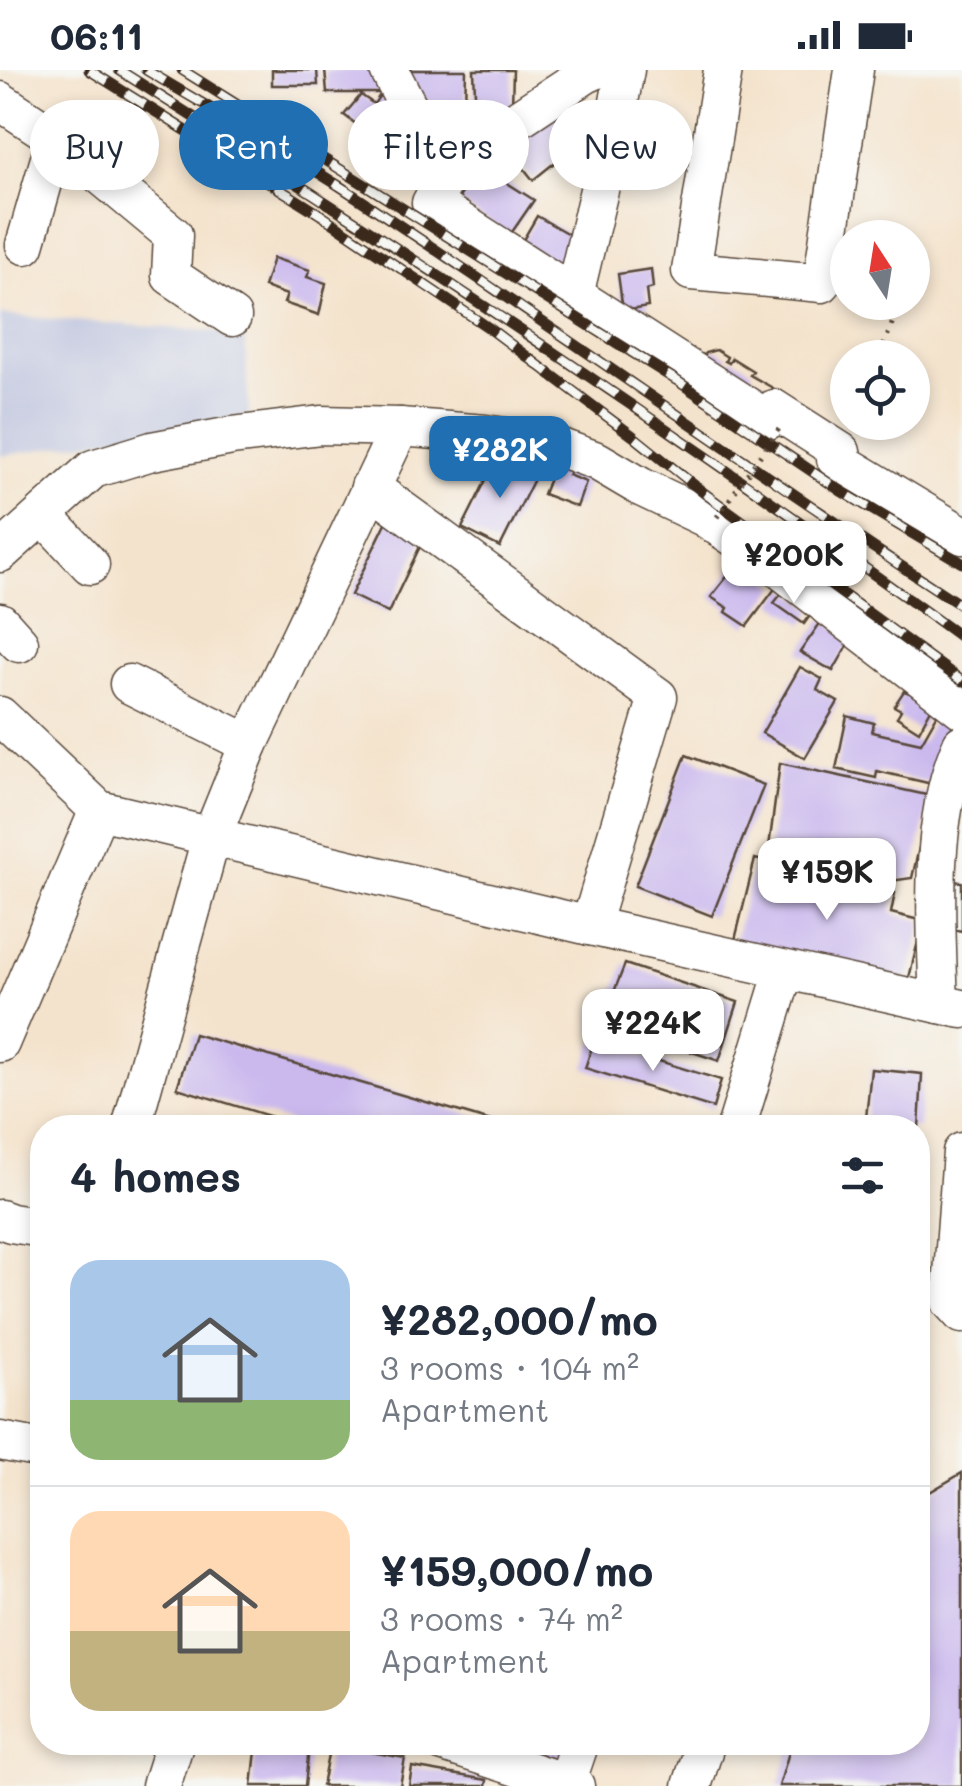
<!DOCTYPE html>
<meta charset="utf-8">
<style>
:root{--surface:#fff;--page:#f2f2f3;--text:#1f2937;--muted:#747a83;--line:#e0e1e3;--accent:#1f6fb2}
body{margin:0;font-family:Mali,sans-serif;background:var(--page);color:var(--text);height:100vh;display:flex;flex-direction:column;font-size:38px;white-space:nowrap}
*{box-sizing:border-box;margin:0}
p{font-size:32px;color:var(--muted)}
.icon{flex:none;width:55px;height:55px;fill:none;stroke:currentColor;stroke-width:2;stroke-linecap:round;stroke-linejoin:round}
.map{position:relative;flex:1;overflow:hidden}
.sheet{position:absolute;left:30px;top:1045px;width:900px;height:640px;display:flex;flex-direction:column;background:var(--surface);border-radius:40px;box-shadow:0 5px 15px #0003}
.sheet>*{flex:none}
.banner{position:absolute;left:30px;top:30px;width:902px;height:90px;display:flex;gap:20px}
.needle{width:65px;rotate:348deg}
.buttons{position:absolute;left:830px;top:150px;display:grid;gap:20px}
.buttons a{display:grid;place-items:center;width:100px;height:100px;border-radius:50%;background:var(--surface);box-shadow:0 5px 15px #0003;font-size:50px}
.price{position:absolute;translate:-50% -85px;padding:0 22px;border-radius:20px;background:#fff;color:#222;font-size:32px;line-height:65px;filter:drop-shadow(0 2px 5px #0008)}
.price::after{content:'';position:absolute;left:50%;top:60px;width:30px;height:22px;margin-left:-15px;background:inherit;clip-path:polygon(0 0,100% 0,50% 100%)}
.price.current{background:var(--accent);color:#fff}
ul{padding:0;list-style:none}
li{display:flex;align-items:center;gap:30px;height:250px;padding:0 40px}
li+li{border-top:2px solid var(--line)}
li span{display:grid;place-items:center;flex:none;width:280px;height:200px;border-radius:30px;color:#555}
li>.icon{margin-inline-start:auto}
span .icon{width:120px;height:120px;fill:#fffc;stroke-width:1}
li b{font-size:42px}
h2{display:flex;justify-content:space-between;align-items:center;height:120px;padding:0 40px;font-size:42px}
.tag{padding:0 35px;border-radius:45px;background:var(--surface);box-shadow:0 5px 15px #0003;font-size:35px;line-height:90px}
.tag.current{background:var(--accent);color:#fff}
.status{display:flex;justify-content:space-between;align-items:center;height:70px;padding:0 50px;background:var(--surface);direction:ltr}
.status svg{height:28px;fill:currentColor}
.map>svg:first-child{display:block}
.industrial{fill:#bdc3de}
.building{fill:#cbb9ee}
.lines{fill:none;stroke-linecap:round;stroke-linejoin:round}
.minor-casing{stroke:#574638;stroke-width:41}
.path{stroke:#574638;stroke-width:5;stroke-dasharray:2.5 8;stroke-linecap:butt}
.minor{stroke:#fff;stroke-width:38}
.rail-casing{stroke:#3b2a1e;stroke-width:11}
.rail{stroke:#f6f6f2;stroke-width:8;stroke-dasharray:22;stroke-linecap:butt}
.path-bridge{stroke:#574638;stroke-width:5;stroke-dasharray:2.5 8;stroke-linecap:butt}
</style>
<div class="status"><b>06:11</b><svg viewBox="0 0 49 12"><path d="M0 12V9h3v3zM5 12V6h3v6zM10 12V3h3v9zM15 12V0h3v12zM26 1h20v11H26zM47 4h2v5h-2z"/></svg></div>
<div class="map">
<svg width="962" height="1716" viewBox="0 0 962 1716">
<rect width="100%" height="100%" fill="#f6f6f2"/>
<filter id="ink" filterUnits="userSpaceOnUse"><feTurbulence type="fractalNoise" baseFrequency=".01" numOctaves="2"/><feDisplacementMap in="SourceGraphic" scale="20" xChannelSelector="R" yChannelSelector="G"/><feConvolveMatrix kernelMatrix="1 2 1 2 8 2 1 2 1" color-interpolation-filters="sRGB"/></filter>
<filter id="wash" filterUnits="userSpaceOnUse"><feTurbulence type="fractalNoise" baseFrequency=".0048" numOctaves="4" result="noise"/><feDisplacementMap in="SourceGraphic" scale="40" xChannelSelector="R" yChannelSelector="G"/><feGaussianBlur stdDeviation="2.25" result="paint"/><feColorMatrix in="noise" values="0 0 0 0 0 0 0 0 0 0 0 0 0 0 0 0 0 1.4 0 .05"/><feComposite in="paint" operator="in"/></filter>
<g filter="url(#wash)">
<rect width="100%" height="100%" fill="#f4e3cc"/>
<polygon class="industrial" points="0,245 245,264 249,346 0,386"/>
<g id="blocks">
<g class="building">
<polygon points="272,0 317,0 318,15 272,15"/>
<polygon points="325,0 378,0 387,23 327,23"/>
<polygon points="402,0 466,0 465,36 425,40"/>
<polygon points="474,0 513,0 512,36 495,50 476,49"/>
<polygon points="361,25 374,34 380,25 407,50 414,73 401,88 344,45"/>
<polygon points="566,30 593,62 533,110 507,77"/>
<polygon points="479,95 534,130 510,165 457,131"/>
<polygon points="537,146 577,169 559,198 520,175"/>
<polygon points="273,188 310,200 307,207 326,213 319,245 284,233 287,225 264,217"/>
<polygon points="651,199 653,218 646,220 648,237 623,241 618,204"/>
<polygon points="716,280 727,287 725,291 729,293 732,288 753,301 750,305 778,321 768,340 695,298 705,283"/>
<polygon points="497,388 520,397 523,390 539,399 500,477 462,458"/>
<polygon points="555,393 571,399 568,405 586,412 577,437 543,424"/>
<polygon points="387,451 426,464 388,543 351,525"/>
<polygon points="741,489 777,516 747,556 726,542 728,538 711,527"/>
<polygon points="786,518 814,540 804,554 774,533"/>
<polygon points="823,549 852,568 833,601 800,582"/>
<polygon points="800,597 822,609 817,620 838,632 805,688 762,663"/>
<polygon points="904,621 919,626 932,637 919,661 897,647 901,640 894,636"/>
<polygon points="941,638 952,644 952,679 932,714 877,701 876,708 836,699 847,646 874,653 872,662 921,673"/>
<polygon points="686,685 764,715 712,846 635,816"/>
<polygon points="780,693 931,726 912,808 884,812 792,792 769,777"/>
<polygon points="755,789 895,823 891,843 923,851 907,916 734,874"/>
<polygon points="953,811 962,812 962,861 951,859"/>
<polygon points="625,894 738,932 719,991 602,952"/>
<polygon points="194,964 508,1056 508,1058 309,1058 177,1018"/>
<polygon points="594,971 721,1010 713,1038 585,998"/>
<polygon points="871,999 922,1004 919,1058 865,1058"/>
<polygon points="962,1403 962,1716 779,1716 792,1672 918,1672 918,1429"/>
<polygon points="257,1672 302,1672 302,1675 309,1677 305,1716 252,1716"/>
<polygon points="530,1672 572,1672 564,1693 528,1680"/>
<polygon points="330,1675 405,1688 400,1716 322,1716"/>
<polygon points="412,1697 487,1710 486,1716 409,1716"/>
</g>
</g>
</g>
<g filter="url(#ink)">
<use href="#blocks" fill-opacity="0" stroke="#574638" stroke-width="2.5"/>
<g class="lines">
<g class="minor-casing">
<g id="minor">
<polyline points="389,0 434,87 447,107 431,133 768,350 774,339 841,382 836,389 962,465"/>
<polyline points="723,0 691,201 822,213 854,0"/>
<polyline points="0,31 56,68 173,165 171,206 232,247"/>
<polyline points="447,107 471,80 586,4 595,0"/>
<polyline points="25,175 56,68"/>
<polyline points="574,225 615,53 625,0"/>
<polyline points="370,417 658,627 590,856"/>
<polyline points="43,445 90,495"/>
<polyline points="0,483 93,399 152,381 232,366 321,355 400,357 485,364 550,374 597,391 641,417 704,447 767,489 962,639"/>
<polyline points="0,552 19,573"/>
<polyline points="129,614 249,674"/>
<polyline points="0,646 99,740 590,856 962,939"/>
<path d="M939 934C936 852 928 750 962 674"/>
<polyline points="0,973 99,740"/>
<polyline points="131,1058 211,768 249,674 400,357"/>
<polyline points="736,1058 784,901"/>
<polyline points="962,1082 951,1232 962,1244"/>
<polyline points="0,1149 11,1153 42,1158"/>
<polyline points="0,1371 42,1379"/>
<polyline points="441,1672 575,1716"/>
<polyline points="566,1713 580,1672"/>
<polyline points="161,1716 175,1672"/>
<polyline points="692,1716 706,1672"/>
</g>
</g>
<polyline class="path" points="864,232 895,246 879,288"/>
<use href="#minor" class="minor"/>
<g class="rail-casing">
<g id="rail">
<polyline points="89,0 321,145 489,258 633,366 704,423 962,611"/>
<path d="M119 0C406 181 688 368 962 568"/>
<path d="M146 0C211 39 277 76 341 117 550 253 752 400 962 536"/>
<polyline points="182,0 676,310 841,421 962,493"/>
</g>
</g>
<use href="#rail" class="rail"/>
<polyline class="path-bridge" points="717,447 781,356"/>
</g>
</g>
</svg>
<div class="buttons">
<a><svg class="needle" viewBox="-14 -14 28 28"><path d="M0-13l5 13h-10z" fill="#e53935"/><path d="M0 13l5-13h-10z" fill="#747a83"/></svg></a>
<a><svg class="icon" aria-label="locate" viewBox="0 0 24 24"><circle cx="12" cy="12" r="6"/><path d="M12 2v4M12 18v4M2 12h4M18 12h4"/></svg></a>
</div>
<b class="price current" style="left:500px;top:431px">¥282K</b>
<b class="price" style="left:794px;top:536px">¥200K</b>
<b class="price" style="left:827px;top:853px">¥159K</b>
<b class="price" style="left:653px;top:1004px">¥224K</b>
<div class="banner">
<a class="tag">Buy</a>
<a class="tag current">Rent</a>
<a class="tag">Filters</a>
<a class="tag">New</a>
</div>
<section class="sheet">
<h2>4 homes<svg class="icon" aria-label="filters" viewBox="0 0 24 24"><path d="M4 7h16M4 17h16"/><circle cx="9" cy="7" r="2"/><circle cx="15" cy="17" r="2"/></svg></h2>
<ul>
<li><span style="background:linear-gradient(#a9c7e8 70%,#8fb573 0)"><svg class="icon" aria-label="home" viewBox="0 0 24 24"><path d="M3 11l9-7 9 7M6 9v11h12V9"/></svg></span><div><b>¥282,000/mo</b><p>3 rooms · 104 m²</p><p>Apartment</p></div></li>
<li><span style="background:linear-gradient(#ffd9b3 60%,#c2b280 0)"><svg class="icon" aria-label="home" viewBox="0 0 24 24"><path d="M3 11l9-7 9 7M6 9v11h12V9"/></svg></span><div><b>¥159,000/mo</b><p>3 rooms · 74 m²</p><p>Apartment</p></div></li>
</ul>
</section>
</div>
